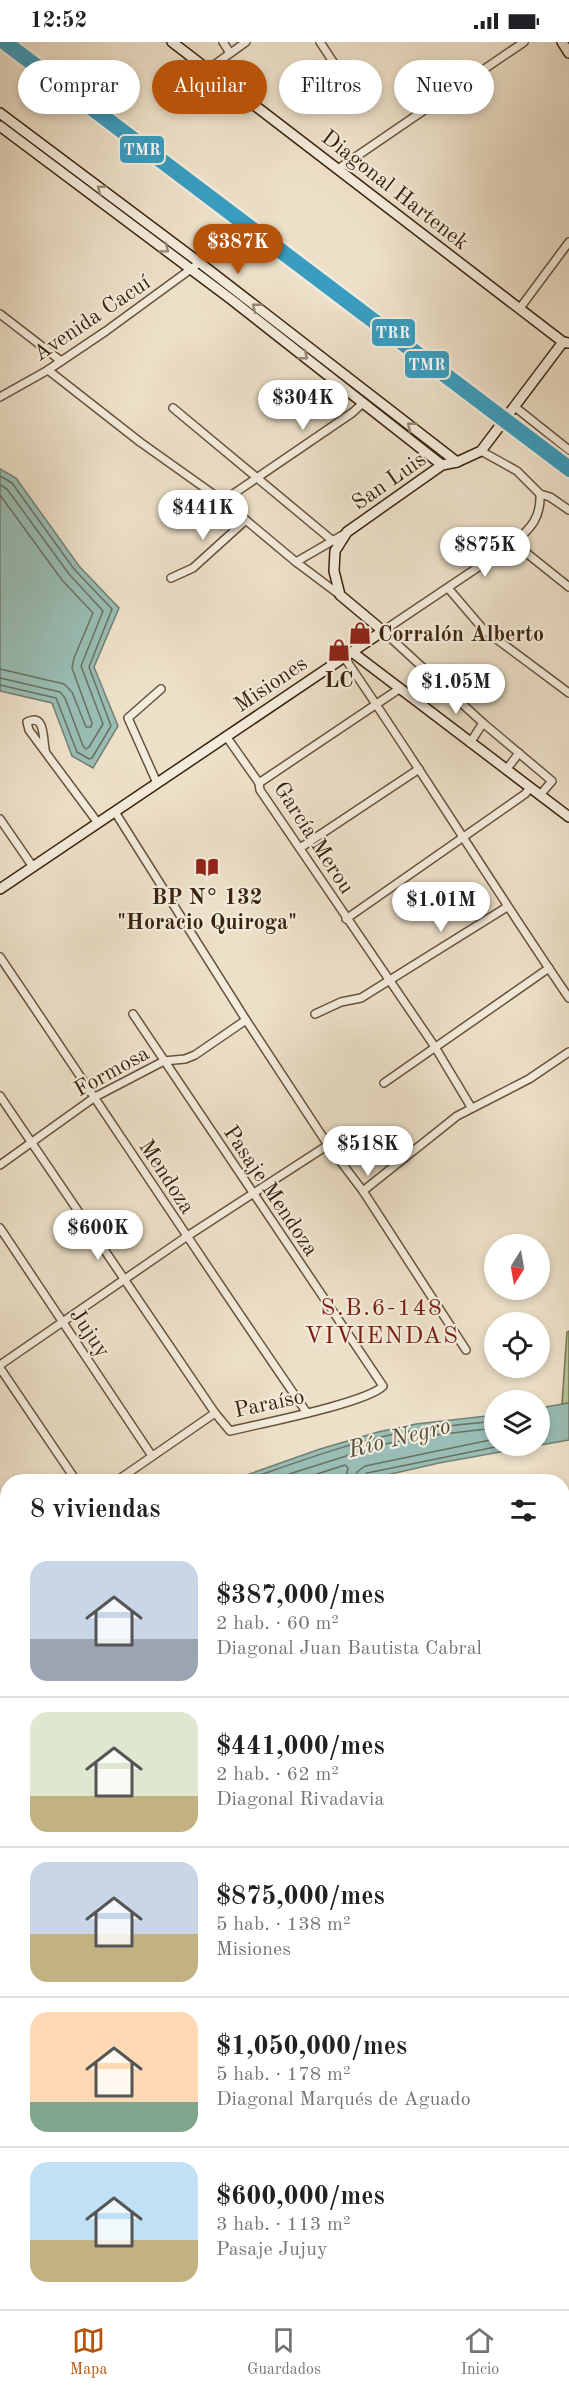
<!DOCTYPE html>
<html lang="es">
<meta charset="utf-8">
<style>
:root{--surface:#fff;--page:#f2f2f2;--text:#202124;--muted:#757577;--line:#e0e0e0;--accent:#b45309}
body{margin:0;font-family:"Old Standard TT",serif;background:var(--page);color:var(--text);height:100vh;display:flex;flex-direction:column;font-size:22px;white-space:nowrap}
*{box-sizing:border-box;margin:0}
p{font-size:20px;color:var(--muted)}
.icon{flex:none;width:33px;height:33px;fill:none;stroke:currentColor;stroke-width:2;stroke-linecap:round;stroke-linejoin:round}
.map{position:relative;flex:1;overflow:hidden}
.drawer{position:absolute;left:0px;top:1432px;width:570px;height:836px;display:flex;flex-direction:column;background:var(--surface);border-radius:24px 24px 0 0;box-shadow:0 3px 9px #0003}
.drawer>*{flex:none}
.guide{position:absolute;left:18px;top:18px;width:534px;height:54px;display:flex;gap:12px}
.needle{width:39px;rotate:191deg}
.buttons{position:absolute;left:484px;top:1192px;display:grid;gap:12px}
.buttons a{display:grid;place-items:center;width:66px;height:66px;border-radius:50%;background:var(--surface);box-shadow:0 3px 9px #0003;font-size:30px}
.price{position:absolute;translate:-50% -51px;padding:0 14px;border-radius:21px;background:#fff;color:#222;font-size:20px;line-height:39px;filter:drop-shadow(0 2px 3px #0008)}
.price::after{content:'';position:absolute;left:50%;top:36px;width:18px;height:14px;margin-left:-9px;background:inherit;clip-path:polygon(0 0,100% 0,50% 100%)}
.price.selected{background:var(--accent);color:#fff}
ul{padding:0;list-style:none}
li{display:flex;align-items:center;gap:18px;height:150px;padding:0 30px}
li+li{border-top:2px solid var(--line)}
li span{display:grid;place-items:center;flex:none;width:168px;height:120px;border-radius:18px;color:#555}
li>.icon{margin-inline-start:auto}
span .icon{width:72px;height:72px;fill:#fffc;stroke-width:1}
li b{font-size:26px}
h2{display:flex;justify-content:space-between;align-items:center;height:72px;padding:0 30px;font-size:26px}
.pill{padding:0 21px;border-radius:27px;background:var(--surface);box-shadow:0 3px 9px #0003;font-size:21px;line-height:54px}
.pill.selected{background:var(--accent);color:#fff}
.status{display:flex;justify-content:space-between;align-items:center;height:42px;padding:0 30px;background:var(--surface);direction:ltr}
.status svg{height:16px;fill:currentColor}
.tabs{display:flex;justify-content:space-around;align-items:center;height:84px;border-top:2px solid var(--line);background:var(--surface);font-size:16px;color:var(--muted)}
.tabs a{display:grid;justify-items:center;gap:3px}
.tabs .selected{color:var(--accent)}
.map>svg:first-child{display:block}
.green{fill:#b5c398;stroke:#787352;stroke-width:1.5}
.water{fill:#99bdb4;stroke:#737f71;stroke-width:1.5}
.lines{fill:none;stroke-linecap:round;stroke-linejoin:round}
.shore{stroke:#6a7060;stroke-width:1.5}
.street-casing{stroke:#67523c;stroke-width:10}
.secondary-casing{stroke:#3a230d;stroke-width:12}
.street{stroke:#f3ebdb;stroke-width:7}
.secondary{stroke:#f3ebdb;stroke-width:9}
.rail-casing{stroke:#3a230d;stroke-width:4.5}
.rail{stroke:#f3ebdb;stroke-width:2;stroke-dasharray:7;stroke-linecap:butt}
.rail-1-casing{stroke:#f3ebdb;stroke-width:15}
.rail-2-casing{stroke:#f3ebdb;stroke-width:15}
.rail-1{stroke:#389dc0;stroke-width:10}
.rail-2{stroke:#389dc0;stroke-width:10}
.oneway{stroke:#968774}
.labels{text-anchor:middle;stroke-width:4.5;stroke-linejoin:round;paint-order:stroke}
.street-label{font-size:22px;fill:#3a230d;stroke:#f3ebdb}
.poi-label{font-size:22px;font-weight:bold;fill:#3a230d;stroke:#f3ebdb}
.neighbourhood-label{font-size:24px;letter-spacing:1.5px;fill:#7a1f14;stroke:#f3ebdb}
.water-label{font-size:24px;font-style:italic;fill:#56513f;stroke:#f3ebdb}
.line-badge{stroke:#f3ebdb;stroke-width:2}
.badge-label{font-size:16px;text-anchor:middle;font-weight:bold;fill:#fff}
</style>
<div class="status"><b>12:52</b><svg viewBox="0 0 49 12"><path d="M0 12V9h3v3zM5 12V6h3v6zM10 12V3h3v9zM15 12V0h3v12zM26 1h20v11H26zM47 4h2v5h-2z"/></svg></div>
<div class="map">
<svg width="569" height="2267" viewBox="0 0 569 2267">
<rect width="100%" height="100%" fill="#ede0c8"/>
<filter id="stains"><feTurbulence type="fractalNoise" baseFrequency=".00333" numOctaves="4"/><feColorMatrix values="0 0 0 0 .2 0 0 0 0 .09 0 0 0 0 .02 0 0 0 .5 -.17"/></filter>
<radialGradient id="worn" r=".72"><stop offset=".6" stop-color="#630" stop-opacity="0"/><stop offset="1" stop-color="#630" stop-opacity=".3"/></radialGradient>
<polygon class="green" points="569,1289 569,1361 562,1362 567,1290"/>
<g class="water">
<polygon points="0,427 16,436 79,524 119,566 94,625 118,684 93,726 72,714 52,661 0,649"/>
<polygon points="569,1361 569,1398 540,1403 540,1366"/>
<polygon points="495,1373 495,1404 534,1404 439,1421 356,1440 227,1440 320,1407 378,1390 416,1382"/>
<polygon points="7,1572 7,1633 0,1640 0,1577"/>
<polygon points="569,1775 569,1805 563,1807 563,1778"/>
<polygon points="137,2261 137,2260 166,2261 165,2267 136,2267"/>
</g>
<g class="lines">
<g class="shore">
<polyline points="0,434 12,441 74,527 112,567 89,625 111,684 92,716 89,717 77,710 56,656 0,643"/>
<polyline points="0,443 7,447 69,532 103,569 81,624 103,682 89,705 86,707 83,704 65,656 60,650 0,636"/>
<polyline points="0,453 62,538 93,571 74,616 72,626 92,681 91,685 86,685 72,650 64,642 0,627"/>
<path d="M240 1440C298 1420 357 1397 417 1388 443 1384 469 1382 495 1379"/>
<polyline points="264,1440 381,1403 418,1395 495,1386"/>
<polyline points="292,1440 345,1423 348,1426 345,1440"/>
<polyline points="354,1440 357,1430 365,1424 495,1397"/>
<polyline points="362,1440 363,1435 367,1431 500,1404"/>
</g>
<g class="street-casing">
<g id="street">
<polyline points="223,0 230,11"/>
<polyline points="320,0 349,44"/>
<polyline points="207,28 246,0"/>
<polyline points="338,127 524,0"/>
<polyline points="520,266 569,200"/>
<polyline points="0,272 61,319"/>
<polyline points="48,328 140,400 223,459 296,520 340,553"/>
<polyline points="0,355 48,328 106,289 195,224"/>
<polyline points="515,365 569,408"/>
<polyline points="173,366 333,499"/>
<polyline points="481,409 517,429 540,452 550,455 569,468"/>
<polyline points="223,459 352,371 363,361"/>
<polyline points="514,501 569,545"/>
<polyline points="296,520 346,491"/>
<polyline points="171,536 193,526 246,478"/>
<polyline points="448,546 483,587 569,651"/>
<path d="M344 615C421 727 492 843 569 956"/>
<polyline points="226,694 259,741 260,748 435,1005 471,1065"/>
<polyline points="470,701 483,681"/>
<path d="M46 711 29 688 27 680C47 670 42 701 46 711L98 781"/>
<polyline points="506,728 519,711"/>
<polyline points="157,741 128,676 161,647"/>
<polyline points="259,741 399,647"/>
<path d="M540 753 552 739 483 681 383 589 514 501C531 486 541 476 540 452"/>
<polyline points="115,770 246,978 328,1103 363,1149 466,1308"/>
<polyline points="0,777 33,825"/>
<polyline points="300,806 419,727"/>
<polyline points="346,877 525,752 530,746"/>
<path d="M0 915C103 1067 203 1220 307 1371"/>
<polyline points="315,972 341,960 361,956 507,865"/>
<polyline points="384,1041 549,926"/>
<polyline points="0,1054 215,1371"/>
<polyline points="0,1123 95,1055 164,1019 185,1017 195,1013 246,978"/>
<polyline points="363,1149 457,1074 529,1037 569,1010"/>
<polyline points="0,1186 152,1414"/>
<polyline points="0,1323 186,1195 328,1103"/>
<polyline points="0,1326 77,1440"/>
<path d="M115 1440 215 1371 230 1389C258 1382 367 1361 383 1344L133 972"/>
<polyline points="0,1463 8,1474"/>
<polyline points="0,1517 8,1513"/>
<polyline points="279,2267 281,2260"/>
</g>
</g>
<g class="secondary-casing">
<g id="secondary">
<polyline points="172,0 563,300 568,301"/>
<polyline points="562,0 569,11"/>
<polyline points="0,71 200,221 457,420"/>
<polyline points="0,84 232,258 442,423"/>
<polyline points="352,610 569,775"/>
<polyline points="0,847 383,589 340,553 334,529 335,509 347,490 442,423 457,420 481,409 563,300"/>
</g>
</g>
<use href="#street" class="street"/>
<use href="#secondary" class="secondary"/>
<g class="rail-casing">
<polyline id="rail" points="9,0 10,1"/>
</g>
<use href="#rail" class="rail"/>
<g class="rail-1-casing">
<polyline id="rail-1" points="0,0 569,430"/>
</g>
<g class="rail-2-casing">
<polyline id="rail-2" points="10,1 569,423"/>
</g>
<use href="#rail-1" class="rail-1"/>
<use href="#rail-2" class="rail-2"/>
</g>
<defs><path id="oneway-chevron" d="M-2-3.5L2.5 0L-2 3.5" fill="none" stroke-width="1.6" stroke-linecap="round" stroke-linejoin="round" transform="scale(1.5)"/></defs>
<g class="oneway">
<use href="#oneway-chevron" transform="translate(101 147) rotate(-143)"/>
<use href="#oneway-chevron" transform="translate(165 207) rotate(37)"/>
<use href="#oneway-chevron" transform="translate(256 265) rotate(-142)"/>
<use href="#oneway-chevron" transform="translate(304 314) rotate(38)"/>
<use href="#oneway-chevron" transform="translate(411 384) rotate(-142)"/>
</g>
<defs>
<g id="shop-bare" transform="scale(1.8)"><path d="M-5-2.5h2.3a2.7 3.5 0 0 1 5.4 0H5L5.5 6h-11ZM-1.5-2.5h3a1.5 2.3 0 0 0-3 0Z" fill="#8f2418" stroke="#f3ebdb" stroke-width="2.5" paint-order="stroke"/></g>
<g id="library-bare" transform="scale(1.8)"><path d="M-6-4Q-3-5.5-.7-3.5V5Q-3 3-6 4ZM6-4Q3-5.5 .7-3.5V5Q3 3 6 4Z" fill="#8f2418" stroke="#f3ebdb" stroke-width="2.5" paint-order="stroke"/></g>
</defs>
<g fill-rule="evenodd">
<use href="#shop-bare" x="360" y="591"/>
<use href="#shop-bare" x="339" y="608"/>
<use href="#library-bare" x="207" y="825"/>
</g>
<g class="labels">
<g class="street-label">
<text transform="translate(396 147) rotate(38)" y="8">Diagonal Hartenek</text>
<text transform="translate(91 275) rotate(-34)" y="8">Avenida Cacuí</text>
<text transform="translate(388 438) rotate(-35)" y="8">San Luis</text>
<text transform="translate(270 641) rotate(-34)" y="8">Misiones</text>
<text transform="translate(315 795) rotate(57)" y="8">García Merou</text>
<text transform="translate(111 1028) rotate(-29)" y="8">Formosa</text>
<text transform="translate(168 1134) rotate(57)" y="8">Mendoza</text>
<text transform="translate(272 1148) rotate(56)" y="8">Pasaje Mendoza</text>
<text transform="translate(91 1290) rotate(56)" y="8">Jujuy</text>
<text transform="translate(269 1360) rotate(-12)" y="8">Paraíso</text>
</g>
<g class="poi-label">
<text x="378" y="599" text-anchor="start">Corralón Alberto</text>
<text x="339" y="645">LC</text>
<text x="207" y="862">BP N° 132<tspan x="207" dy="25">"Horacio Quiroga"</tspan></text>
</g>
<g class="neighbourhood-label">
<text x="382" y="1273">S.B.6-148<tspan x="382" dy="28">VIVIENDAS</tspan></text>
</g>
<g class="water-label">
<text transform="translate(399 1395) rotate(-14)" y="8">Río Negro</text>
</g>
</g>
<g class="line-badge">
<rect x="119" y="93" width="46" height="29" rx="6" fill="#389dc0"/>
<rect x="371" y="276" width="45" height="29" rx="6" fill="#389dc0"/>
<rect x="404" y="308" width="46" height="29" rx="6" fill="#389dc0"/>
</g>
<g class="badge-label">
<text x="142" y="113">TMR</text>
<text x="393" y="296">TRR</text>
<text x="427" y="328">TMR</text>
</g>
<rect width="100%" height="100%" filter="url(#stains)"/>
<rect width="100%" height="100%" fill="url(#worn)"/>
</svg>
<div class="buttons">
<a><svg class="needle" viewBox="-14 -14 28 28"><path d="M0-13l5 13h-10z" fill="#e53935"/><path d="M0 13l5-13h-10z" fill="#757577"/></svg></a>
<a><svg class="icon" aria-label="locate" viewBox="0 0 24 24"><circle cx="12" cy="12" r="6"/><path d="M12 2v4M12 18v4M2 12h4M18 12h4"/></svg></a>
<a><svg class="icon" aria-label="layers" viewBox="0 0 24 24"><path d="M12 4l9 5-9 5-9-5zM3 14l9 5 9-5"/></svg></a>
</div>
<b class="price selected" style="left:238px;top:233px">$387K</b>
<b class="price" style="left:303px;top:389px">$304K</b>
<b class="price" style="left:203px;top:499px">$441K</b>
<b class="price" style="left:485px;top:536px">$875K</b>
<b class="price" style="left:456px;top:673px">$1.05M</b>
<b class="price" style="left:441px;top:891px">$1.01M</b>
<b class="price" style="left:368px;top:1135px">$518K</b>
<b class="price" style="left:98px;top:1219px">$600K</b>
<div class="guide">
<a class="pill">Comprar</a>
<a class="pill selected">Alquilar</a>
<a class="pill">Filtros</a>
<a class="pill">Nuevo</a>
</div>
<section class="drawer">
<h2>8 viviendas<svg class="icon" aria-label="filters" viewBox="0 0 24 24"><path d="M4 7h16M4 17h16"/><circle cx="9" cy="7" r="2"/><circle cx="15" cy="17" r="2"/></svg></h2>
<ul>
<li><span style="background:linear-gradient(#c9d6e8 65%,#9aa5b1 0)"><svg class="icon" aria-label="home" viewBox="0 0 24 24"><path d="M3 11l9-7 9 7M6 9v11h12V9"/></svg></span><div><b>$387,000/mes</b><p>2 hab. · 60 m²</p><p>Diagonal Juan Bautista Cabral</p></div></li>
<li><span style="background:linear-gradient(#dfe7d0 70%,#c2b280 0)"><svg class="icon" aria-label="home" viewBox="0 0 24 24"><path d="M3 11l9-7 9 7M6 9v11h12V9"/></svg></span><div><b>$441,000/mes</b><p>2 hab. · 62 m²</p><p>Diagonal Rivadavia</p></div></li>
<li><span style="background:linear-gradient(#c9d6e8 60%,#c2b280 0)"><svg class="icon" aria-label="home" viewBox="0 0 24 24"><path d="M3 11l9-7 9 7M6 9v11h12V9"/></svg></span><div><b>$875,000/mes</b><p>5 hab. · 138 m²</p><p>Misiones</p></div></li>
<li><span style="background:linear-gradient(#ffd9b3 75%,#7fa58c 0)"><svg class="icon" aria-label="home" viewBox="0 0 24 24"><path d="M3 11l9-7 9 7M6 9v11h12V9"/></svg></span><div><b>$1,050,000/mes</b><p>5 hab. · 178 m²</p><p>Diagonal Marqués de Aguado</p></div></li>
<li><span style="background:linear-gradient(#bfe0f5 65%,#c2b280 0)"><svg class="icon" aria-label="home" viewBox="0 0 24 24"><path d="M3 11l9-7 9 7M6 9v11h12V9"/></svg></span><div><b>$600,000/mes</b><p>3 hab. · 113 m²</p><p>Pasaje Jujuy</p></div></li>
</ul>
</section>
</div>
<nav class="tabs">
<a class="selected"><svg class="icon" aria-label="map" viewBox="0 0 24 24"><path d="M3 6l6-2 6 2 6-2v14l-6 2-6-2-6 2zM9 4v14M15 6v14"/></svg>Mapa</a>
<a><svg class="icon" aria-label="saved" viewBox="0 0 24 24"><path d="M7 4h10v16l-5-4-5 4z"/></svg>Guardados</a>
<a><svg class="icon" aria-label="home" viewBox="0 0 24 24"><path d="M3 11l9-7 9 7M6 9v11h12V9"/></svg>Inicio</a>
</nav>
